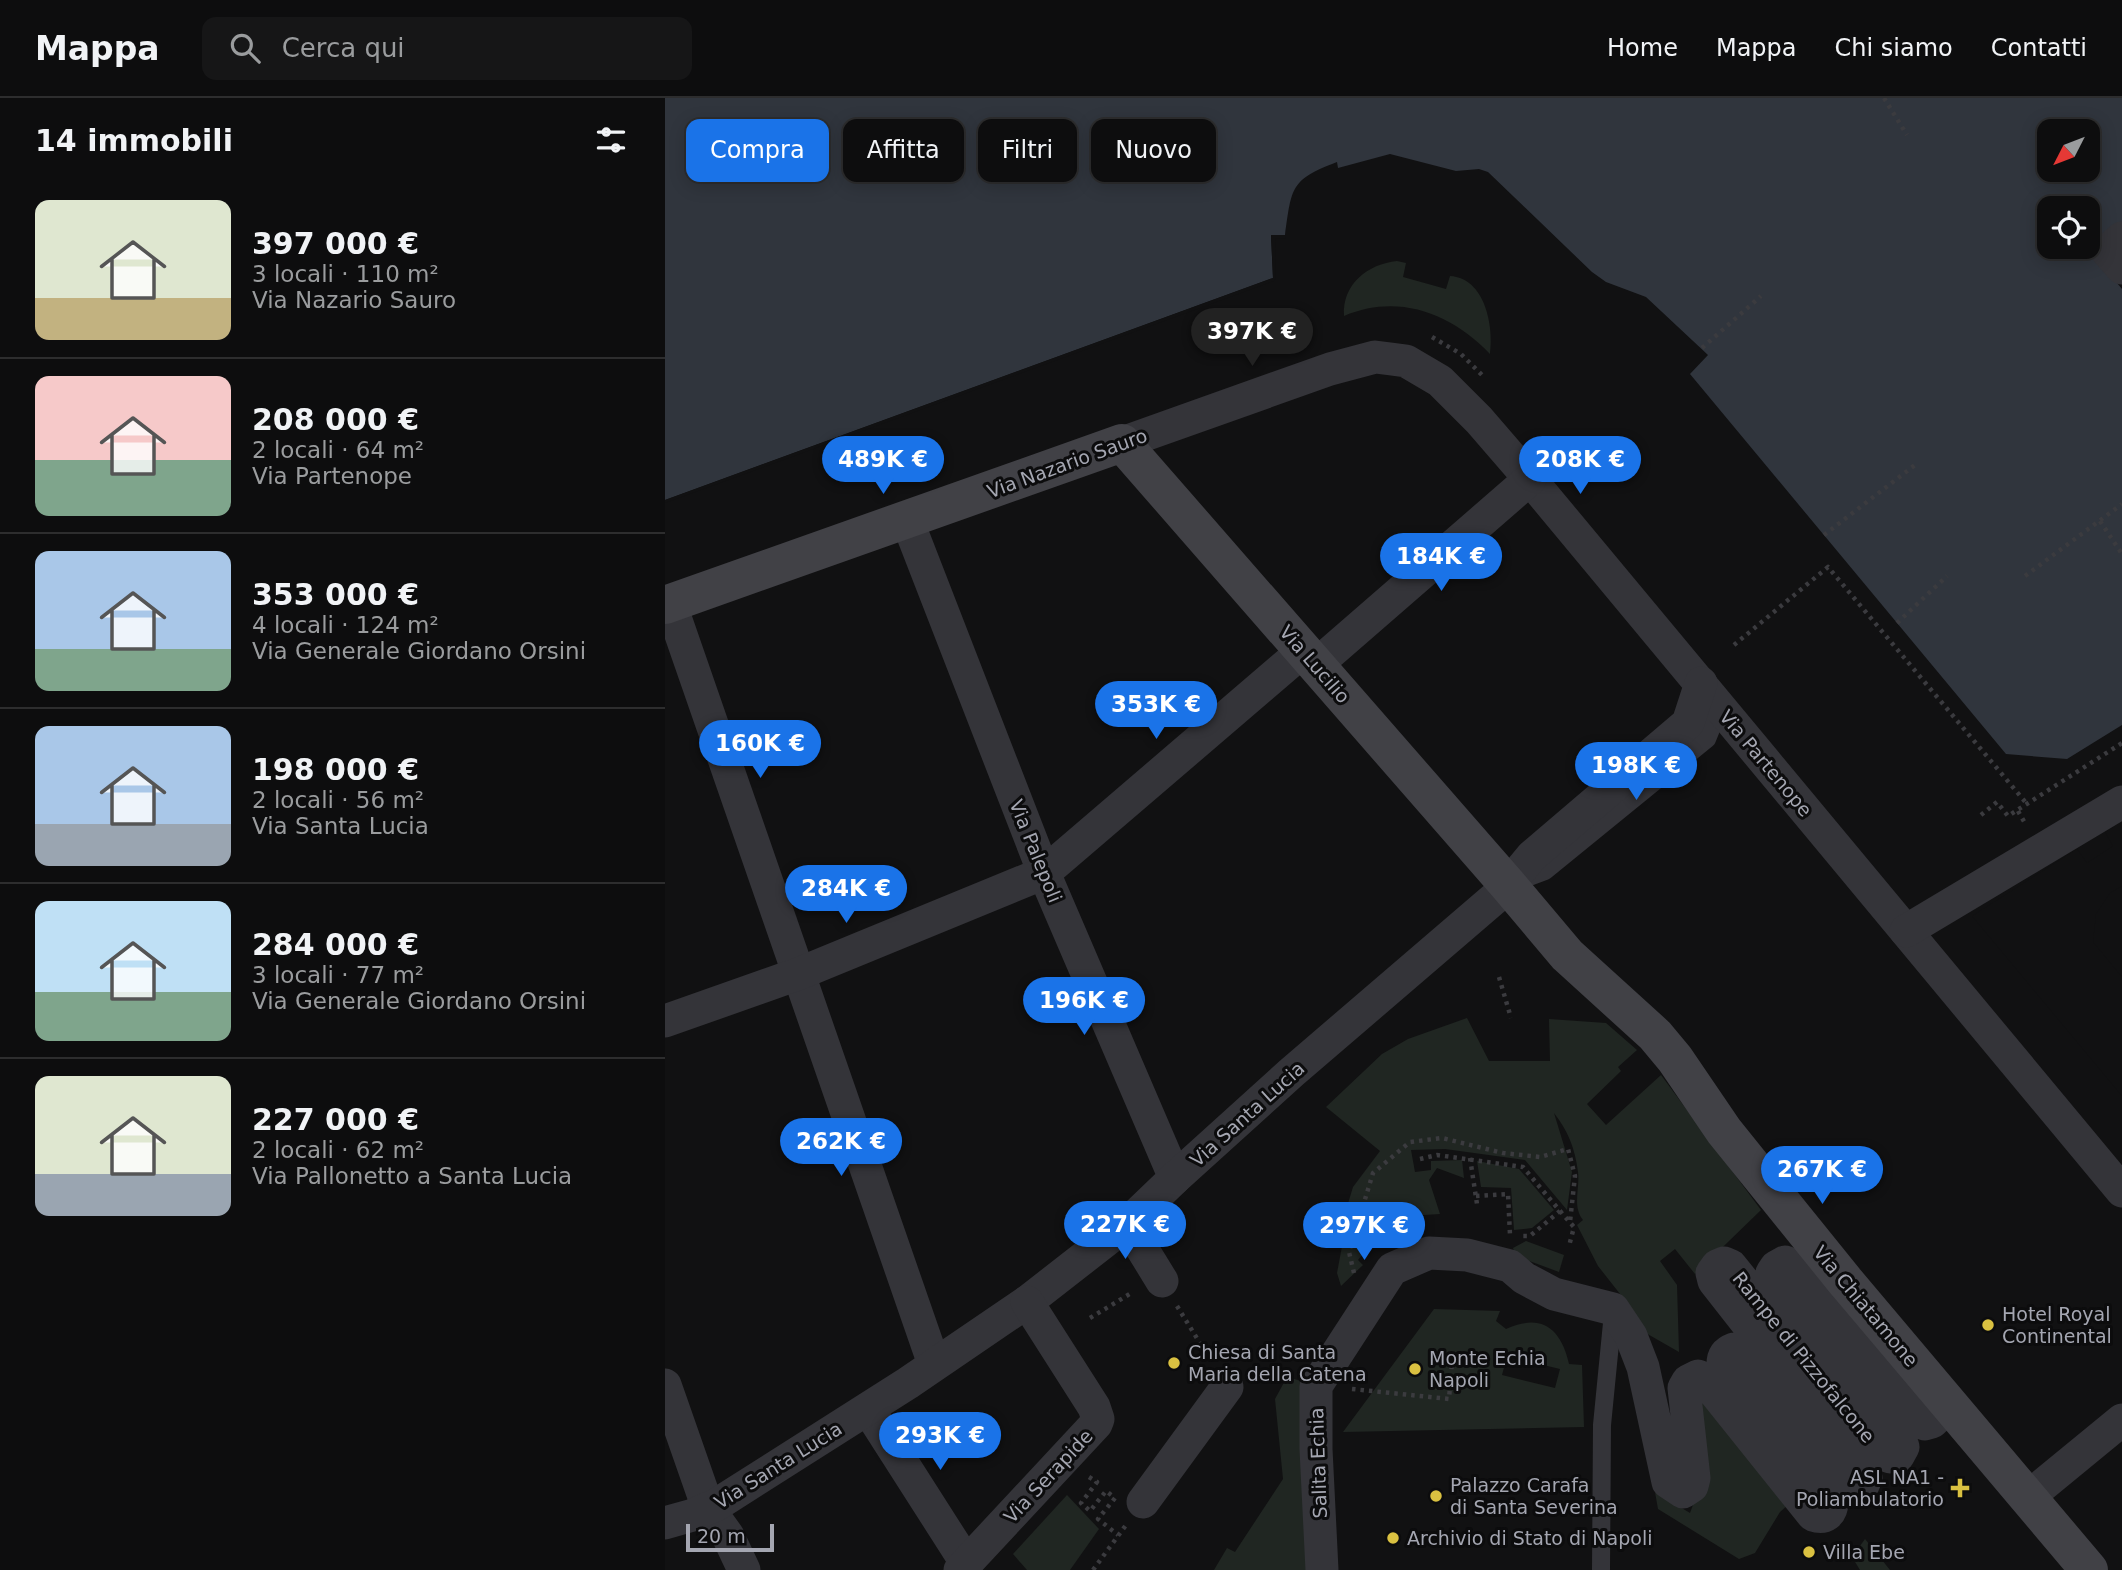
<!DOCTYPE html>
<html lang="it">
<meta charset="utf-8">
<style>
:root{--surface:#0d0d0e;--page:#161617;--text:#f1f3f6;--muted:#9a9c9e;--line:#2d2d2e;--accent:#1a73e8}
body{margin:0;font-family:"DejaVu Sans",sans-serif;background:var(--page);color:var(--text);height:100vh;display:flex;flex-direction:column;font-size:26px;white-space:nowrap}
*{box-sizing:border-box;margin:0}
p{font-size:23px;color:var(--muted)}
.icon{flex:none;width:38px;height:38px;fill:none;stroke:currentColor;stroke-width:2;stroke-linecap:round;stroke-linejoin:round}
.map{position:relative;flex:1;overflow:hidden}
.panel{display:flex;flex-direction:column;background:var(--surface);width:665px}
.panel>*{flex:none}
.hud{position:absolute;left:21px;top:21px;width:665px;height:63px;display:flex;gap:14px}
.needle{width:46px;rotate:228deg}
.tools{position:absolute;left:1372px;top:21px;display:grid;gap:14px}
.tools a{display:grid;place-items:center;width:63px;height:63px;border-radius:14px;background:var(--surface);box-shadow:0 4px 18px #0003,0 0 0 2px var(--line);font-size:35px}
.scale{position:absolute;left:21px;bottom:18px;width:88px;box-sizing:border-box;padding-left:7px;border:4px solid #a4a6b1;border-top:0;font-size:19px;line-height:24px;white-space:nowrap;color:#a4a6b1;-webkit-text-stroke:5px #0c0c0d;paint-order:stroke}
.price{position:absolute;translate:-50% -60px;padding:0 16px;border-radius:24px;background:var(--accent);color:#fff;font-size:23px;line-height:46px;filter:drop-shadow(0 2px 4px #0008)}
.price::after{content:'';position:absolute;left:50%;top:42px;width:21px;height:16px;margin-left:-10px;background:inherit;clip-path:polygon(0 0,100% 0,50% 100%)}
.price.current{background:#222;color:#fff}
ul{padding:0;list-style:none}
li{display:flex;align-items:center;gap:21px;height:175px;padding:0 35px}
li+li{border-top:2px solid var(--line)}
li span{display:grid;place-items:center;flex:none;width:196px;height:140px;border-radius:14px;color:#555}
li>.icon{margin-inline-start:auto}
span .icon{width:84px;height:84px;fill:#fffc;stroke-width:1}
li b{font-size:30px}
h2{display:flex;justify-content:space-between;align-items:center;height:84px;padding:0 35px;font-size:30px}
.pill{padding:0 24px;border-radius:14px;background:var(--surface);box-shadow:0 4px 18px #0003,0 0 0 2px var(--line);font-size:24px;line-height:63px}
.pill.current{background:var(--accent);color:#fff}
header{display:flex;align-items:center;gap:42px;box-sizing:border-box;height:98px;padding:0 35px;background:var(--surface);border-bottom:2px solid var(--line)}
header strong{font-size:33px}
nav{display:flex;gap:38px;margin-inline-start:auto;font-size:24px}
.search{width:490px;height:63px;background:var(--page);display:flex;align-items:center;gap:18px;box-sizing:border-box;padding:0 24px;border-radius:14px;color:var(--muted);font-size:26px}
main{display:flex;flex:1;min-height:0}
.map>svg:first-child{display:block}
.green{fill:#202622;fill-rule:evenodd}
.water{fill:#30353d;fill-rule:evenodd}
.pier{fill:#111112}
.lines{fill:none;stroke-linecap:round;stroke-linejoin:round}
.path{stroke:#3b3b3f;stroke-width:4.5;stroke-dasharray:3.5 5;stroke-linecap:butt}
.lane{stroke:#343439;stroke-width:18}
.street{stroke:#343439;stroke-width:33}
.secondary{stroke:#414146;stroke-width:38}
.poi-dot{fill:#dac141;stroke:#0c0c0d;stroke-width:2.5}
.labels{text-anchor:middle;stroke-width:6;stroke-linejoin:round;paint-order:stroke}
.street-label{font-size:19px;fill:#a4a6b1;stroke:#0c0c0d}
.poi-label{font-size:19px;fill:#a4a6b1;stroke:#0c0c0d;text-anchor:start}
</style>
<header>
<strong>Mappa</strong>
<div class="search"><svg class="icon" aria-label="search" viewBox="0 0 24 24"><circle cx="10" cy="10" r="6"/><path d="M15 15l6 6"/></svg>Cerca qui</div>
<nav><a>Home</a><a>Mappa</a><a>Chi siamo</a><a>Contatti</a></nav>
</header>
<main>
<section class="panel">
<h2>14 immobili<svg class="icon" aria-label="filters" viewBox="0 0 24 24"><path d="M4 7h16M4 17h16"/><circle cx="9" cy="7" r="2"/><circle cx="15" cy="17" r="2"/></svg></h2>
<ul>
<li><span style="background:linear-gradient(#dfe7d0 70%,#c2b280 0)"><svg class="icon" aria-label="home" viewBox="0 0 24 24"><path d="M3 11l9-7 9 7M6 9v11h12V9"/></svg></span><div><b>397 000 €</b><p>3 locali · 110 m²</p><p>Via Nazario Sauro</p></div></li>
<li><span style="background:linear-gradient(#f6c9c9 60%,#7fa58c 0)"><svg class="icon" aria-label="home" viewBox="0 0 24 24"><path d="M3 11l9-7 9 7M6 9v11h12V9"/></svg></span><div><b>208 000 €</b><p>2 locali · 64 m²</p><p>Via Partenope</p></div></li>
<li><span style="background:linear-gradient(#a9c7e8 70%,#7fa58c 0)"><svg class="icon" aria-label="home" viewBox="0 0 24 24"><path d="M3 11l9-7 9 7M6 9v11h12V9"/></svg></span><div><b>353 000 €</b><p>4 locali · 124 m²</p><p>Via Generale Giordano Orsini</p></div></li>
<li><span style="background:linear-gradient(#a9c7e8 70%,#9aa5b1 0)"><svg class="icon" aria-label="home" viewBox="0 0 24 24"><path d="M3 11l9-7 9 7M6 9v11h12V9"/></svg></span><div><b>198 000 €</b><p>2 locali · 56 m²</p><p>Via Santa Lucia</p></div></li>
<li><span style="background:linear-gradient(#bfe0f5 65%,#7fa58c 0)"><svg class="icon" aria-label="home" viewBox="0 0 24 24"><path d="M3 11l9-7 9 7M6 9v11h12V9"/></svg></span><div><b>284 000 €</b><p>3 locali · 77 m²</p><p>Via Generale Giordano Orsini</p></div></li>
<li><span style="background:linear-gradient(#dfe7d0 70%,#9aa5b1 0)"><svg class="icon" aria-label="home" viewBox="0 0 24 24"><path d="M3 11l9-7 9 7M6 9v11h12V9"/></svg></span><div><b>227 000 €</b><p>2 locali · 62 m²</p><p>Via Pallonetto a Santa Lucia</p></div></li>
</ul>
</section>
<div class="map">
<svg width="1457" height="1472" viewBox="0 0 1457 1472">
<rect width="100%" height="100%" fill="#111112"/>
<g class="green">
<path d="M732 163 741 165 738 179 781 191 785 178C820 180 829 228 825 256 786 215 733 195 679 218 677 186 703 166 732 163Z"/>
<path d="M802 920 824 963H885L884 921 941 925 972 952 953 969 956 973 922 1006 941 1027 996 977 1096 1112 1030 1176 1010 1151 995 1163 1012 1187 1014 1254 979 1234 959 1201 933 1168 912 1127 918 1122C907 1108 915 1091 913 1074 910 1050 903 1033 889 1015L907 1074 902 1112 860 1062 780 1051 746 1052 750 1074 766 1072V1063L797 1062 799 1080 772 1070 764 1082 775 1116 728 1119 693 1162 698 1167 676 1188 672 1175 678 1143 677 1125 688 1089 715 1053 661 1009 717 956 743 941Z"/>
<polygon points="812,1063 854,1071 889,1112 867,1130 849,1132 846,1090 816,1089"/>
<polygon points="861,1143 899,1157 894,1174 851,1158 848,1150"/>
<path d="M769 1211 835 1213 831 1223 841 1231C876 1215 896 1230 904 1266L917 1267 919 1329 678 1334ZM842 1258 895 1271 890 1290 837 1277Z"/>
<polygon points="622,1279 643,1285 645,1472 549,1472 562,1450 570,1454 618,1381 610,1301"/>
<polygon points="1027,1292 1124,1406 1115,1414 1090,1455 1074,1461 993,1411 990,1394 1025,1415 1039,1377"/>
<polygon points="402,1397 434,1431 405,1472 362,1472 348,1456"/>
<polygon points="1200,1441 1225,1472 1195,1472 1187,1459"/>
</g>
<path class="water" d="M0 0H1457V125L1425 152 1457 191V627L1402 661 1341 656 1025 276 1043 257 981 199 941 184 927 174 823 74 814 71 791 73 725 56 673 70 672 64C625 82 627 89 620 137L606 138 608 180 0 402ZM1384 33H1423V72H1384ZM1384 110H1423V149H1384Z"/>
<g class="pier">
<polygon points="606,137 620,137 621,140 610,141 611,180 609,183 0,405 0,402 608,180"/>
<polygon points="1457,723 1457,788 1445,795 1431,816 1428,844 1457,879 1457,998 1307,818 1412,751 1422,765 1448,748 1440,734"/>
</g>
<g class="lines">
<g class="path">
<polyline points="1219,0 1242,37"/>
<polyline points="767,239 796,256 820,280"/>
<polyline points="1037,250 1096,198"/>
<polyline points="1435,423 1457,456"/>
<polyline points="1159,437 1250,367"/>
<polyline points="1360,478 1457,406"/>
<polyline points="1232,525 1282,478"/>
<polyline points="1069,547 1163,469 1362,706"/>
<polyline points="1353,713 1361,727"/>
<polyline points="1316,717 1332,704 1343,718 1457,645"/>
<polyline points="834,879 846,920"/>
<polyline points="805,1060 812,1106"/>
<polyline points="755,1061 772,1057 858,1069 895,1113 865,1138 858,1138"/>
<polyline points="811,1098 843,1096 845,1137"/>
<polyline points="895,1113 909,1129 904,1148"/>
<polyline points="689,1175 684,1154 708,1075 745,1044 777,1040 838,1055 875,1059 903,1051 910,1078 905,1124"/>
<polyline points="512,1208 546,1263"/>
<polyline points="425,1220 468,1194"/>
<polyline points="687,1291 784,1301 787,1264"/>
<polyline points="424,1379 432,1384 416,1405 425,1413 441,1393 450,1400 433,1421 453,1437"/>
<polyline points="428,1472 461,1427"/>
</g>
<g class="lane">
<polyline points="853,783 880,773 1042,641 1055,609"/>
<polyline points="936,1472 937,1327 948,1215"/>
</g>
<g class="street">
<polyline points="1457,140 1442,153 1457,170"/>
<polyline points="457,345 665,271 710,259 726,261 741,263 775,283 814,322 865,381 1457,1093"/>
<polyline points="242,422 379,775 510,1080"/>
<polyline points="5,505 269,1266"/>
<polyline points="651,567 865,381"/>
<polyline points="1241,833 1457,704"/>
<polyline points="0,923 133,876 379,775 638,553"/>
<polyline points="462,1126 497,1183"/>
<polyline points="0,1287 43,1410 63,1438 79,1472"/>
<polyline points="203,1311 302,1466"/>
<polyline points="1362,1400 1457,1322"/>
<polyline points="478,1404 562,1289"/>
<polyline points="0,1425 28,1417 51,1407 243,1285 362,1204 462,1126 510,1080 626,975 838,793 867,758 1023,625 1036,585"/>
<polyline points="295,1472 431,1326 433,1321 429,1309 362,1204"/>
<path d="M657 1472 651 1351V1288L727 1171 764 1155 802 1157 845 1168 859 1180 889 1196 948 1211 966 1238 978 1269 1003 1384 1018 1394 1027 1388 1029 1380 1019 1290 1023 1283 1033 1278 1039 1281 1148 1417C1160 1421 1167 1416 1167 1403L1058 1266C1058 1257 1061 1254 1069 1251L1075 1253 1183 1385 1191 1389 1198 1387 1201 1380 1198 1373 1049 1183 1047 1175 1052 1168 1059 1165 1066 1168 1216 1355 1225 1359 1233 1358 1238 1349 1235 1340 1109 1184 1107 1175 1111 1169 1120 1164 1127 1167 1253 1323 1260 1326 1267 1324 1284 1308"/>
</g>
<polyline class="secondary" points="0,507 457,345 843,787 902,857 990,937 1010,961 1059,1033 1180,1183 1424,1472"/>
</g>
<g class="poi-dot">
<circle cx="1323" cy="1227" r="7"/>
<circle cx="509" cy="1265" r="7"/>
<circle cx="750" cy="1271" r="7"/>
<path d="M1291.5 1379.5h7v7h7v7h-7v7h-7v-7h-7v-7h7z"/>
<circle cx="771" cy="1398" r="7"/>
<circle cx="728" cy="1440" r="7"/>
<circle cx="1144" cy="1454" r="7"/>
</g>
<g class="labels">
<g class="street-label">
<text transform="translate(402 365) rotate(-20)" y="7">Via Nazario Sauro</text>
<text transform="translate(650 566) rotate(49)" y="7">Via Lucilio</text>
<text transform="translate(1101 665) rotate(50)" y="7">Via Partenope</text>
<text transform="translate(371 753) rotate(68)" y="7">Via Palepoli</text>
<text transform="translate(582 1016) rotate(-42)" y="7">Via Santa Lucia</text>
<text transform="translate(1201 1208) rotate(50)" y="7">Via Chiatamone</text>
<text transform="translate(1139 1259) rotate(51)" y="7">Rampe di Pizzofalcone</text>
<text transform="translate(653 1365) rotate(-92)" y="7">Salita Echia</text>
<text transform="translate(113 1367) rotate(-32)" y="7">Via Santa Lucia</text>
<text transform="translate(383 1378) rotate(-47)" y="7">Via Serapide</text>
</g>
<g class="poi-label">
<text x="1337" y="1223">Hotel Royal<tspan x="1337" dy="22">Continental</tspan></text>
<text x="523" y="1261">Chiesa di Santa<tspan x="523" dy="22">Maria della Catena</tspan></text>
<text x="764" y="1267">Monte Echia<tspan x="764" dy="22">Napoli</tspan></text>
<text x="1279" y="1386" text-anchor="end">ASL NA1 -<tspan x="1279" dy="22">Poliambulatorio</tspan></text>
<text x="785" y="1394">Palazzo Carafa<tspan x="785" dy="22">di Santa Severina</tspan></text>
<text x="742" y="1447">Archivio di Stato di Napoli</text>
<text x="1158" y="1461">Villa Ebe</text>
</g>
</g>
</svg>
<div class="tools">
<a><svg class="needle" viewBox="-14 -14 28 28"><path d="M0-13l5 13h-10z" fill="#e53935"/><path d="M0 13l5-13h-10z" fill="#9a9c9e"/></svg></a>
<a><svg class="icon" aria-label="locate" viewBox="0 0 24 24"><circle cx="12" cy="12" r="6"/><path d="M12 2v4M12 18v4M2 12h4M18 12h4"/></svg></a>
</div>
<div class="scale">20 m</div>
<b class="price current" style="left:587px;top:270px">397K €</b>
<b class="price" style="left:218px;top:398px">489K €</b>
<b class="price" style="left:915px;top:398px">208K €</b>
<b class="price" style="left:776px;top:495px">184K €</b>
<b class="price" style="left:491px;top:643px">353K €</b>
<b class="price" style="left:95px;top:682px">160K €</b>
<b class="price" style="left:971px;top:704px">198K €</b>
<b class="price" style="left:181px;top:827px">284K €</b>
<b class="price" style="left:419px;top:939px">196K €</b>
<b class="price" style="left:176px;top:1080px">262K €</b>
<b class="price" style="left:1157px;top:1108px">267K €</b>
<b class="price" style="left:460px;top:1163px">227K €</b>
<b class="price" style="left:699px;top:1164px">297K €</b>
<b class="price" style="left:275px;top:1374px">293K €</b>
<div class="hud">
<a class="pill current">Compra</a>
<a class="pill">Affitta</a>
<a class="pill">Filtri</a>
<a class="pill">Nuovo</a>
</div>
</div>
</main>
